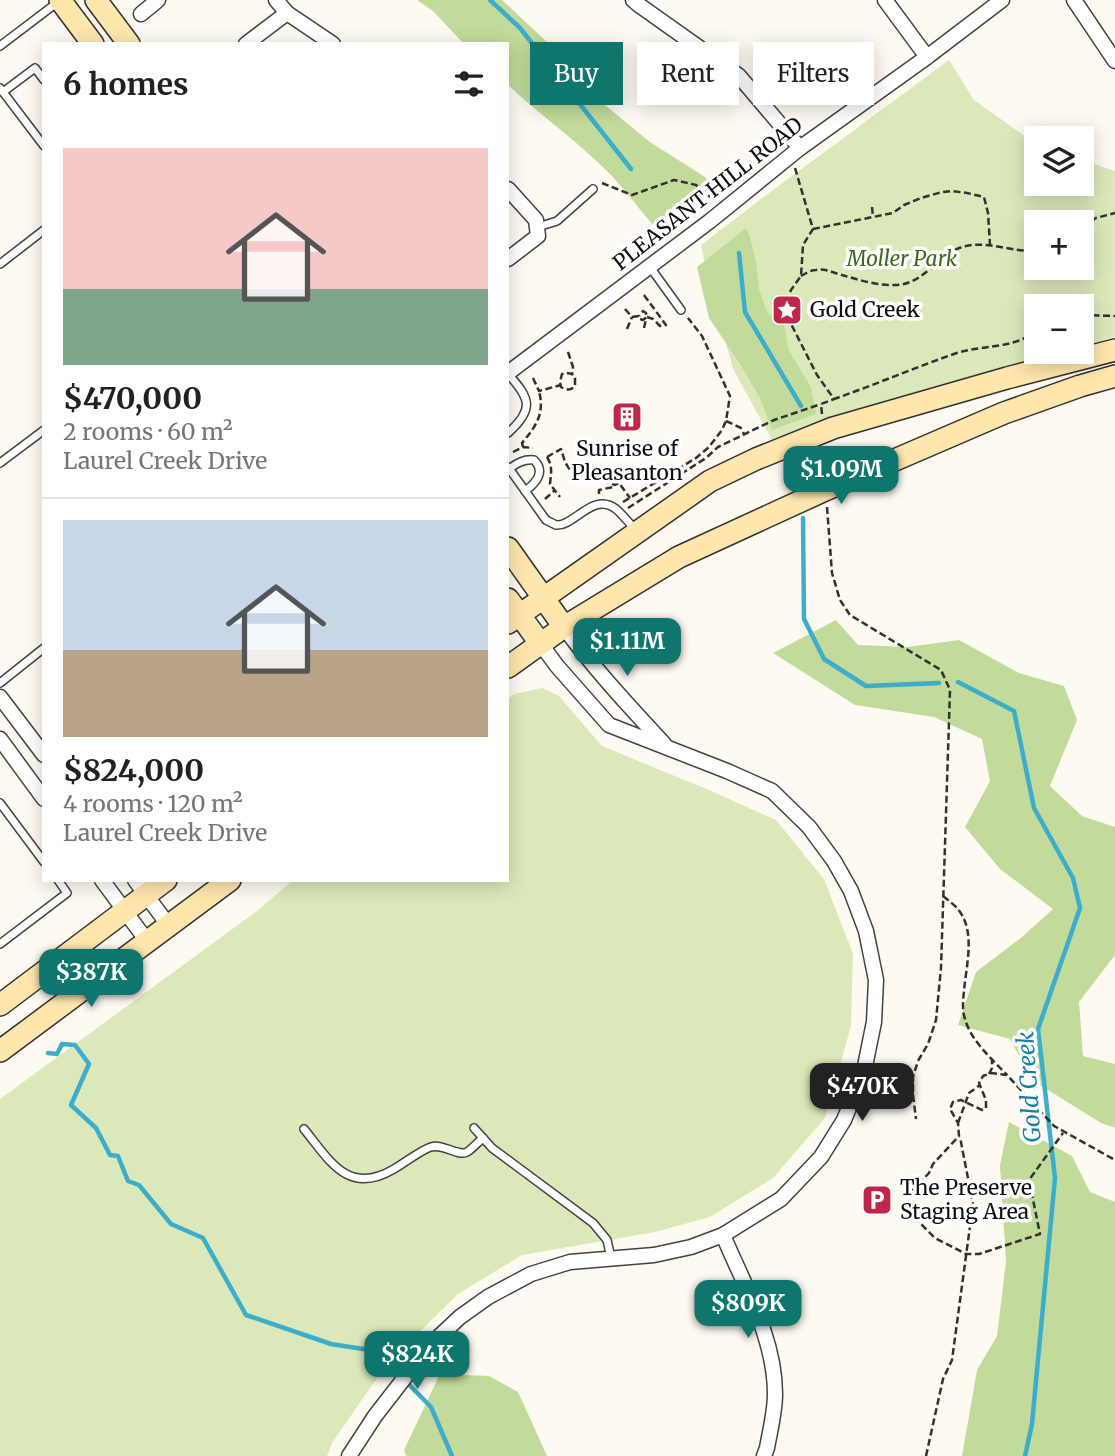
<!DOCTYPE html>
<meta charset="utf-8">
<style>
:root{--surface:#fff;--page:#f6f6f6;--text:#202124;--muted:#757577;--line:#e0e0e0;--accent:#0f766e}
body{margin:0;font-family:Merriweather,serif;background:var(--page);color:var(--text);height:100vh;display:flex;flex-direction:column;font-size:26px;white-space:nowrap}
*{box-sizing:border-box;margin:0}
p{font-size:23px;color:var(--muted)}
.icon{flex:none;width:38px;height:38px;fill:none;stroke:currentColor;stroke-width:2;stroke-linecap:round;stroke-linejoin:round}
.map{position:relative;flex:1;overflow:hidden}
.details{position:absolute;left:42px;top:42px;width:467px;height:840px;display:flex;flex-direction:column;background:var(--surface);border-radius:0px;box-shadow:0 4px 18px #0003}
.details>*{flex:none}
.banner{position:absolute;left:530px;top:42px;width:480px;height:63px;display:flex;gap:14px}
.fabs{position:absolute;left:1024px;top:126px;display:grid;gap:14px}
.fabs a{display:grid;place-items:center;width:70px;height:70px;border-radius:0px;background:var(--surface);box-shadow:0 4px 18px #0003;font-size:35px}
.price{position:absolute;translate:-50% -60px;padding:0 16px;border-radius:14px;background:var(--accent);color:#fff;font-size:23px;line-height:46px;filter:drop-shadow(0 2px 4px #0008)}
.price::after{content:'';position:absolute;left:50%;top:42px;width:21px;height:16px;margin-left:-10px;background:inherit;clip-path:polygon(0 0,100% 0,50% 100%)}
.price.selected{background:#222;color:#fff}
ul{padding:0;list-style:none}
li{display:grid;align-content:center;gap:14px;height:371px;padding:0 21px}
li+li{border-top:2px solid var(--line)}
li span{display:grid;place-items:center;height:217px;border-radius:0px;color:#555}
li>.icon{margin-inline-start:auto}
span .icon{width:126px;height:126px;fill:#fffc;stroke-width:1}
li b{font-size:30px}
h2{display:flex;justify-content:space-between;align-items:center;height:84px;padding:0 21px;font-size:30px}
.pill{padding:0 24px;border-radius:0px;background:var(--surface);box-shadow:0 4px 18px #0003;font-size:24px;line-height:63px}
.pill.selected{background:var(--accent);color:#fff}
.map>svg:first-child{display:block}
.green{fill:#dbe9ba;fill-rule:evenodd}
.forest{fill:#c2da9a}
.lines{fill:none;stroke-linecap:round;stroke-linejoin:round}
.stream{stroke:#3dadcc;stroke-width:4.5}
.lane-casing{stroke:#424242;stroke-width:10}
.street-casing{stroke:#424242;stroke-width:17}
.secondary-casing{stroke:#313131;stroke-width:24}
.path{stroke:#313131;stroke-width:2.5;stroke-dasharray:7 3.5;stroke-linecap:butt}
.lane{stroke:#fff;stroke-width:7}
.street{stroke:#fff;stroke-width:14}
.secondary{stroke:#fee6ad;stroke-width:21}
.labels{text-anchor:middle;stroke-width:7;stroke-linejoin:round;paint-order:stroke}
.street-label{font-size:21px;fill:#0f0f0f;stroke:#fff}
.park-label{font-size:21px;font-style:italic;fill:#3b671f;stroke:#fff}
.poi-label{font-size:21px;fill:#0f0f0f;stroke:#fff;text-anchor:start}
.water-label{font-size:23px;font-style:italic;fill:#187ea0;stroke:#fff}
</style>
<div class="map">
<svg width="1115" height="1456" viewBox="0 0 1115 1456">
<rect width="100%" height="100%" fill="#fffaf1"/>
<g class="green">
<path d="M949 60 974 100 1036 144V184H1082V160L1115 171V337L1082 346V306H1036V352H1062L823 419 772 440 733 369 710 286 701 245 765 196ZM1036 222H1082V268H1036Z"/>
<polygon points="542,688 559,696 602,746 709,790 776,820 824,879 853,954 851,1026 825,1118 773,1178 710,1217 655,1232 522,1255 458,1294 386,1365 332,1443 327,1456 0,1456 0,1099 257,911 293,880 508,880 508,699 514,694"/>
</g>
<g class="forest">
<path d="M417 0H502L562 56 594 96 650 142 705 177 713 187 653 225C639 209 626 191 611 175 579 142 541 116 508 85V44H464L433 11Z"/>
<polygon points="746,228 749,234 756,261 759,290 768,313 784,325 789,351 811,387 816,414 772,430 760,398 738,361 709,318 697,267"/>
<polygon points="836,620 858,645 907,647 959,640 1019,673 1064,686 1077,720 1050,786 1082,816 1115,827 1115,955 1079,1002 1083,1056 1115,1064 1115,1128 1101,1123 1032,1080 1010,1039 958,1025 976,972 1022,937 1053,909 1000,869 965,827 990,781 982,739 934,717 855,705 773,653"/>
<polygon points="1009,1122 1072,1156 1090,1192 1115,1202 1115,1456 962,1456 977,1370 997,1336 1006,1262 1000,1165"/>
<polygon points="440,1374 489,1376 518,1392 547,1456 406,1456 404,1450"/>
</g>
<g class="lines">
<g class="stream">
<polyline points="490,0 520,28 631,169"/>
<polyline points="739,253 745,312 801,406"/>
<polyline points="803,518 804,619 824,659 866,686 939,683"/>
<polyline points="958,682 1014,711 1034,808 1073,878 1080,908 1038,1029 1055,1178 1032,1424 1025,1456"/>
<polyline points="48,1053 57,1054 62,1044 75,1045 89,1064 71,1105 96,1128 110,1155 118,1156 128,1181 139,1185 171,1224 203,1238 246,1315 331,1344 376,1351 431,1407 452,1456"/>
</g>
<g class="lane-casing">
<g id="lane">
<polyline points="0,46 58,2"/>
<polyline points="0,88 44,146"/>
<polyline points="3,92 35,68 44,80"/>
<polyline points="538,227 557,221 593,189"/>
<polyline points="0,264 44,230"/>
<polyline points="650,267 681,310"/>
<path d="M508 433C535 409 530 398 508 374"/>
<polyline points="0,463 44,430"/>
<path d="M508 467 546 520C548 521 554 524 556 525 574 527 593 491 616 509 623 515 629 523 635 529"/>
<path d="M509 469C517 463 524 459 534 460 546 472 536 483 525 491"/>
<polyline points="0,683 44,648"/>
<polyline points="0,803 44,862"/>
<polyline points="0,944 67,893 58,880"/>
<polyline points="474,1128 492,1148 593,1223 607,1240 611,1258"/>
<path d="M304 1129C330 1161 348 1196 394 1169 403 1164 421 1150 431 1147 443 1143 458 1157 467 1152 472 1149 478 1142 483 1138"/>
</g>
</g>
<g class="street-casing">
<g id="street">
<polyline points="276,0 287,13 333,44"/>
<polyline points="633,0 639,5 739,76 800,148"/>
<polyline points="885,0 927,57"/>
<polyline points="1074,0 1115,61"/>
<polyline points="141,14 158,0"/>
<polyline points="246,44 287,13"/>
<polyline points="508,189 536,220 538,236 508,259"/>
<polyline points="508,373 710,221 800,148 927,57 1002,0"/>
<path d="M564 627C594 669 629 706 664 744"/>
<polyline points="0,697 44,755"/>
<polyline points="0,739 44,799"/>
<polyline points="102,880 147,941"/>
<polyline points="135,880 169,926"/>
<path d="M723 1235C744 1285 775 1338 775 1394 775 1412 770 1431 767 1448L764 1456"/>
<polyline points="349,1456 375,1416 430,1345 460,1317 488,1297 531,1274 570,1262 654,1255 691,1247 723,1235 781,1199 821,1157 844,1120 864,1071 874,1022 876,980 866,931 851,891 834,861 809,827 772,791 727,771 609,725 557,666 540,643"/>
</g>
</g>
<g class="secondary-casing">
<g id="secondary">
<polyline points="60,0 93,44"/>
<polyline points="96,0 129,44"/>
<polyline points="508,548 564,627"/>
<polyline points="508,599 540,643"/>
<polyline points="508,623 710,481 756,459 833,428 1007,378 1115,350"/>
<polyline points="508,667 564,627 679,557 825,490 1004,413 1080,386 1115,376"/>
<polyline points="0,1005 166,880"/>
<polyline points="0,1051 230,880"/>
</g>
</g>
<g class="path">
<path d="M795 168 813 229 803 245 801 276 791 290 786 304 790 322 817 375 834 399C874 385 914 368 954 354 982 344 1012 350 1036 331"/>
<polyline points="602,183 632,195 674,180 696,185 714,200"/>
<polyline points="872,207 873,217"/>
<polyline points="1082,227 1096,218 1115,213"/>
<polyline points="813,229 893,213 904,205 921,198 942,192 952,191 967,193 984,197 988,213 990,245"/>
<path d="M801 276C806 273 811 270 816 270 826 268 833 273 842 275 859 280 879 286 896 285 926 284 938 252 966 246 989 241 1012 252 1036 251"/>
<polyline points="644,295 666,325 660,326 653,319 647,317"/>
<polyline points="625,309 632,317 639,316 640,319 643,320 647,317 646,313 643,311 639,316"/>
<polyline points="1082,315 1115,316"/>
<polyline points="644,328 646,319"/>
<polyline points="627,329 632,317"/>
<path d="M568 352 573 367 572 374 567 373 562 374 560 382 561 387C566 390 571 391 575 386V378L572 374"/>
<polyline points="533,378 539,391 561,385"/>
<polyline points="822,414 821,404 834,399"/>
<polyline points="726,421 741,428 744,434"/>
<path d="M523 447 522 443C536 426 545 414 539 391"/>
<polyline points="513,452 523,447 533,448"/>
<polyline points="547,457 561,449 565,462 570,470 575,474 591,476 615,485 619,483 630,498"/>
<path d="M547 457C553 467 551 473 550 484L560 497"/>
<polyline points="599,494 599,490 613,487 615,485"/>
<polyline points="545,499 555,490"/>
<polyline points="623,502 696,458 709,447 722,430 726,421 730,396 702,336 688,318"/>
<polyline points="827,507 832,573 840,600 850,615 941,670 950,690 941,968 936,1020 928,1044 918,1061 913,1077 913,1095 916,1119"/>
<polyline points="628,508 706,458 718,447 774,420 821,404"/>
<path d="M943 896C948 900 952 903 956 907 977 929 966 965 964 991 963 1000 962 1010 965 1019 971 1041 992 1059 1007 1075"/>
<polyline points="989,1074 992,1068 992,1060"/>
<polyline points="958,1123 969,1093 980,1085"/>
<polyline points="911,1192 929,1173 933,1164 959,1136 958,1123 950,1109 953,1102 961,1100 982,1110 986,1108 986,1100 979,1083 983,1076 991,1073 1007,1075 1054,1126 1115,1160"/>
<polyline points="914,1217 935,1238 966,1254 979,1254 1040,1234 1029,1180 1063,1133"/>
<polyline points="926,1456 943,1379 952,1360 973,1204 960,1137"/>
</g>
<use href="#lane" class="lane"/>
<use href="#street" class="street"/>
<use href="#secondary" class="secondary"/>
</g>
<defs>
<g id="sight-square" transform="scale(1.575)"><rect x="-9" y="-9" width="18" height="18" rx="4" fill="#be274a" stroke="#fff"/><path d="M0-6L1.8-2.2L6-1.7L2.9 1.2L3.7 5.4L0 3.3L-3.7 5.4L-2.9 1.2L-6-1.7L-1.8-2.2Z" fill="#fff"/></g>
<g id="building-square" transform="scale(1.575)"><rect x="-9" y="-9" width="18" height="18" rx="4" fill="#be274a" stroke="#fff"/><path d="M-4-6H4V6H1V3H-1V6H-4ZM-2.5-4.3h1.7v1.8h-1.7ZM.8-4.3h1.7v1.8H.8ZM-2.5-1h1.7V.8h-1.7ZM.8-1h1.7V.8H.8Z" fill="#fff"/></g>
<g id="parking-square" transform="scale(1.575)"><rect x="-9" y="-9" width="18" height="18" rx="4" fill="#be274a" stroke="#fff"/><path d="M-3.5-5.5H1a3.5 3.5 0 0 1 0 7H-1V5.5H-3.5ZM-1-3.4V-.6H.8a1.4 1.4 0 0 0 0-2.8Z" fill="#fff"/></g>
</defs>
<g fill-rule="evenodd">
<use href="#sight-square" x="787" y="310"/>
<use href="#building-square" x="627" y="417"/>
<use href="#parking-square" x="877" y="1200"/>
</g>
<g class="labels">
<g class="street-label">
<text transform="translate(708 194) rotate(-38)" y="7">PLEASANT HILL ROAD</text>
</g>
<g class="park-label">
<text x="902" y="266">Moller Park</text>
</g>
<g class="poi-label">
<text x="810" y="317">Gold Creek</text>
<text x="627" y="456" text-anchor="middle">Sunrise of<tspan x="627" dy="24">Pleasanton</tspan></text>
<text x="900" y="1195">The Preserve<tspan x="900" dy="24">Staging Area</tspan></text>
</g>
<g class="water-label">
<text transform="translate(1029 1087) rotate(-94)" y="8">Gold Creek</text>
</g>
</g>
</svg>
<div class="fabs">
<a><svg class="icon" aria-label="layers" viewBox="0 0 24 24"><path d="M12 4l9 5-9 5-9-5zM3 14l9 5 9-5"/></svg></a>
<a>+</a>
<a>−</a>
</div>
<b class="price" style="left:841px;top:506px">$1.09M</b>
<b class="price" style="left:627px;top:678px">$1.11M</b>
<b class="price" style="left:91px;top:1009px">$387K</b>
<b class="price selected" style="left:862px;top:1123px">$470K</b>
<b class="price" style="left:748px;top:1340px">$809K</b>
<b class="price" style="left:417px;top:1391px">$824K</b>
<div class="banner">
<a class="pill selected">Buy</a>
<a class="pill">Rent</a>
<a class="pill">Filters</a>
</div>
<section class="details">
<h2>6 homes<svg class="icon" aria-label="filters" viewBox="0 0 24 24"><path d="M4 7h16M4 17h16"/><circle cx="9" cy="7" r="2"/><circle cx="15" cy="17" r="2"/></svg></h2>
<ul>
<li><span style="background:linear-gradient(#f6c9c9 65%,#7fa58c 0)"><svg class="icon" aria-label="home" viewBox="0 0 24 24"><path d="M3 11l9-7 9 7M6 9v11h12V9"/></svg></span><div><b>$470,000</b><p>2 rooms · 60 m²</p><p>Laurel Creek Drive</p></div></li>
<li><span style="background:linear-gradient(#c9d6e8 60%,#b9a48a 0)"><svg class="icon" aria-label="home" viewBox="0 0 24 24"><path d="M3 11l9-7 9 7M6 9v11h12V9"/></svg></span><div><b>$824,000</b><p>4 rooms · 120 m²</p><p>Laurel Creek Drive</p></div></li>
</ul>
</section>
</div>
